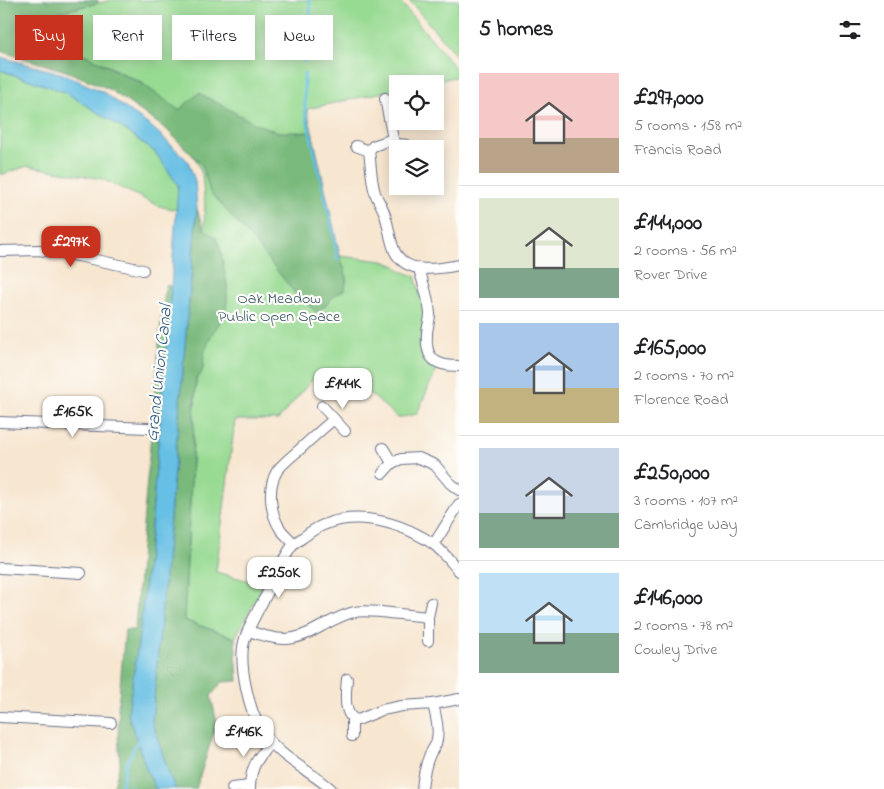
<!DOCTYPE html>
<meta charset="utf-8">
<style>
:root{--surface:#fff;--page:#f6f6f6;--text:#202124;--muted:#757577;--line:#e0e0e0;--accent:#c8321e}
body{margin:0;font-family:"Indie Flower",sans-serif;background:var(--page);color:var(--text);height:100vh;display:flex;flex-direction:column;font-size:19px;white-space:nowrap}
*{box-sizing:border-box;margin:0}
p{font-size:16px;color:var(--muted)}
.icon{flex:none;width:28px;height:28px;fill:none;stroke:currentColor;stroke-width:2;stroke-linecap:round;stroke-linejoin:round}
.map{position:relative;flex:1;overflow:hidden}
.panel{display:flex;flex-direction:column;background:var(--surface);width:425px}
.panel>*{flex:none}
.banner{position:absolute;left:15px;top:15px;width:369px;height:45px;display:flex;gap:10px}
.buttons{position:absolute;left:389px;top:75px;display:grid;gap:10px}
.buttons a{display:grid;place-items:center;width:55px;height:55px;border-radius:0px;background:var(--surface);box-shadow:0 2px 12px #0003;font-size:25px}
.price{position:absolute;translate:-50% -42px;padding:0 11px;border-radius:10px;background:#fff;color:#222;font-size:16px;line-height:32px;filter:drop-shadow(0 1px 2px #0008)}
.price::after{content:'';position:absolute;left:50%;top:30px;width:15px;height:11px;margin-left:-8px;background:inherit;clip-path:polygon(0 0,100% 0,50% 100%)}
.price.current{background:var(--accent);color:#fff}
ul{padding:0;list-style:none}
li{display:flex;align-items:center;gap:15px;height:125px;padding:0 20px}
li+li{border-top:1px solid var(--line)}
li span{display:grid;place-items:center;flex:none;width:140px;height:100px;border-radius:0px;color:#555}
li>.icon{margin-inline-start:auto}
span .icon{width:60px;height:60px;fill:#fffc;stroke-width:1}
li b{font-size:21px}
h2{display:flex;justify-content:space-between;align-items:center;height:60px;padding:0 20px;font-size:21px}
.chip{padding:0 18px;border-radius:0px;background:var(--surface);box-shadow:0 2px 12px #0003;font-size:18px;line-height:45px}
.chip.current{background:var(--accent);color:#fff}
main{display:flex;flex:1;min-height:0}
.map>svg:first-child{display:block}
.green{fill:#97da92;stroke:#598478}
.forest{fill:#79ba7c;stroke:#4a746d}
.water{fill:#66bfe4;stroke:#4077a1}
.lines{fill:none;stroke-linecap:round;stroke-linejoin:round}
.stream{stroke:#66bfe4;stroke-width:3}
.minor-casing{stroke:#686f86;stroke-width:12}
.minor{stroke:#fff;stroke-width:10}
.labels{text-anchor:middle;stroke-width:4.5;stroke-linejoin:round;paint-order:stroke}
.park-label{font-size:16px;fill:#3a5a6b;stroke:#fdfcf7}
.water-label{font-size:18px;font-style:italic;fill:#325a86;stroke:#fdfcf7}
</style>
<main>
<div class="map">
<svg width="459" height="789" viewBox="0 0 459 789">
<rect width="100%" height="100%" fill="#fdfcf7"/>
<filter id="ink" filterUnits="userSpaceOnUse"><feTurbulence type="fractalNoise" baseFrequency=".02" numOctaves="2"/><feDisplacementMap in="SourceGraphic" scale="10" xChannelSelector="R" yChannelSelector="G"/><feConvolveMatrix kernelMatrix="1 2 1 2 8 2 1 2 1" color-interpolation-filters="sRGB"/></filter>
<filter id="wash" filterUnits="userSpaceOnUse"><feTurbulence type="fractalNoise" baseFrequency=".0096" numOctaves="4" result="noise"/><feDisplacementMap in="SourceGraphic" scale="20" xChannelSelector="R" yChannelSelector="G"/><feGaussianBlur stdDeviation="1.12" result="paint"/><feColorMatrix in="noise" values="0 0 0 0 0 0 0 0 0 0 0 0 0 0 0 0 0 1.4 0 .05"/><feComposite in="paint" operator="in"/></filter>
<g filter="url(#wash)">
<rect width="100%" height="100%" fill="#f7e6d0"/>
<g class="green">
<polygon points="112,0 399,0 459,72 459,76 422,84 398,84 397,89 307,109 340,256 383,261 396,266 401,271 415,276 425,314 422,331 422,352 427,362 437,368 417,414 398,418 343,370 322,373 311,381 278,420 235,420 216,572 264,585 235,638 184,620 205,206 202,174 195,158 166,129 144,84 19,21"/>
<polygon points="409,0 459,0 459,59"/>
<polygon points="0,70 65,92 124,129 155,152 178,185 177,210 159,206 102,179 28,166 0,175"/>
</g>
<g class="forest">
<polygon points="0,0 98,0 98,3 20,21 144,85 179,110 199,93 254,123 279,132 312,132 340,256 347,277 345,289 334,296 325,306 316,312 295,293 255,243 210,192 202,165 166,129 109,89 66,71 0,51"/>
<polygon points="197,209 203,228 216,238 220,247 227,285 227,303 224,316 212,334 204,353 203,369 199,377 196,378 184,620 235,638 238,681 222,682 211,696 216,719 216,725 196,789 176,789 170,777 152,721"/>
<polygon points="166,285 171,287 152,516 141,622 128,714 147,771 156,789 113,789 120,763 118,735 119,714 118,708 125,630 135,630 141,548 161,321"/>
</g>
<polygon class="water" points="0,57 63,74 103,92 153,128 188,161 195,181 197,209 152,721 170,777 176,789 156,789 147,771 128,714 141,622 152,516 171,287 178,185 155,152 124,129 65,92 0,70"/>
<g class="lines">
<g class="stream">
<polyline points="304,62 310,43 311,31 310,0"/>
<polyline points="304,73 305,111 333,231 338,260"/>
<polyline points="131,786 132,789"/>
<polyline points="121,789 126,764 139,738"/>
</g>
</g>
</g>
<g filter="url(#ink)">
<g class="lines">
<g class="minor-casing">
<g id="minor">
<polyline points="385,98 393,139 397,144 407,145"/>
<path d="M393 139 373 146 369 151C371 165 371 180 375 193 378 201 383 207 385 215 389 227 390 241 395 252 407 275 438 269 459 265"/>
<polyline points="356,146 369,151"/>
<polyline points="0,251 39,250 78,256 143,270"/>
<path d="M419 269C423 283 429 299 430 314 430 321 427 327 427 334 425 359 435 366 459 366"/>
<polyline points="322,406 345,431"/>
<polyline points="0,422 148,428"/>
<polyline points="383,448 392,463"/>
<polyline points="383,473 392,463 401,459 419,458 435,465 450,483 459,490"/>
<path d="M294 544C290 539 285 535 281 530 270 514 267 488 277 471 283 463 292 456 299 450 311 439 322 429 334 419"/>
<polyline points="434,544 459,504"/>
<polyline points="0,568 81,573"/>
<polyline points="428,617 428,641"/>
<path d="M248 631C281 641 291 644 322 626 333 620 342 615 354 612 363 610 372 612 381 612 397 614 412 615 428 617L431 603"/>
<path d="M347 679C346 691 342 718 358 720L382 710 402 706 433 704C436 717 440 731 436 744 434 747 432 751 430 754 425 766 423 777 422 789"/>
<polyline points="433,704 459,699"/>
<polyline points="0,717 111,723"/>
<polyline points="352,718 352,736"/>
<path d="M250 786C251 766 258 758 270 743"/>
<polyline points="232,788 250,786 250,789"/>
<path d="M331 789C305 767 279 758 260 728 249 709 240 669 243 647 245 631 260 607 268 592 276 576 282 559 293 545 296 542 301 539 305 536 343 506 395 519 432 543 442 550 451 562 459 571"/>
</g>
</g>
<use href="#minor" class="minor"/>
</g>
</g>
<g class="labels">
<g class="park-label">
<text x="279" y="303">Oak Meadow<tspan x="279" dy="18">Public Open Space</tspan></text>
</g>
<g class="water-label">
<text transform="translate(158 373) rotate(-84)" y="6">Grand Union Canal</text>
</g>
</g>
</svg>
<div class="buttons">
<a><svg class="icon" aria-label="locate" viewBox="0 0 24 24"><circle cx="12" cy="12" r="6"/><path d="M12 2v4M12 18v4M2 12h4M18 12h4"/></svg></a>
<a><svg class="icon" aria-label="layers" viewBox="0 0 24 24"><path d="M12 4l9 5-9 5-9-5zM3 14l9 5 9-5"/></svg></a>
</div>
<b class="price current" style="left:71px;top:268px">£297K</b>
<b class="price" style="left:343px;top:410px">£144K</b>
<b class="price" style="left:73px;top:438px">£165K</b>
<b class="price" style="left:279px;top:599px">£250K</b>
<b class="price" style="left:244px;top:758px">£146K</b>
<div class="banner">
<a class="chip current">Buy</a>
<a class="chip">Rent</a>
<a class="chip">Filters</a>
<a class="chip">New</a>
</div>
</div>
<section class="panel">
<h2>5 homes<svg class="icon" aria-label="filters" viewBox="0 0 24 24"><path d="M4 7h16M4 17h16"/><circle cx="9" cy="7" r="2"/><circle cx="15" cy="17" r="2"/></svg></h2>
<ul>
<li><span style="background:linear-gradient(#f6c9c9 65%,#b9a48a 0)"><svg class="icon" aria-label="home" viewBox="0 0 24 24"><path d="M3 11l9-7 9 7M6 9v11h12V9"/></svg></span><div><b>£297,000</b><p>5 rooms · 158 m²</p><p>Francis Road</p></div></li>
<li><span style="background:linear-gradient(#dfe7d0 70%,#7fa58c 0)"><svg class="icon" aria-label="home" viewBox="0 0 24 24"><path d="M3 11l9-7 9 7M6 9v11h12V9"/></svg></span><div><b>£144,000</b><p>2 rooms · 56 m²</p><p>Rover Drive</p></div></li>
<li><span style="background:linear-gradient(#a9c7e8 65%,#c2b280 0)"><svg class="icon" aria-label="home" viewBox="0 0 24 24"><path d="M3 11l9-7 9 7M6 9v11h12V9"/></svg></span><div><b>£165,000</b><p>2 rooms · 70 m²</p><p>Florence Road</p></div></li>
<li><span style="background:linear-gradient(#c9d6e8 65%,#7fa58c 0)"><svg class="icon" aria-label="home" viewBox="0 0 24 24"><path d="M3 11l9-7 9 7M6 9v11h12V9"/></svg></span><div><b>£250,000</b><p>3 rooms · 107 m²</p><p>Cambridge Way</p></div></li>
<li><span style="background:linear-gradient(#bfe0f5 60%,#7fa58c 0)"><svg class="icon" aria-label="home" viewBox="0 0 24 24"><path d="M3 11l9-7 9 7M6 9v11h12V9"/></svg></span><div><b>£146,000</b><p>2 rooms · 78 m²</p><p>Cowley Drive</p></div></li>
</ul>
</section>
</main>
